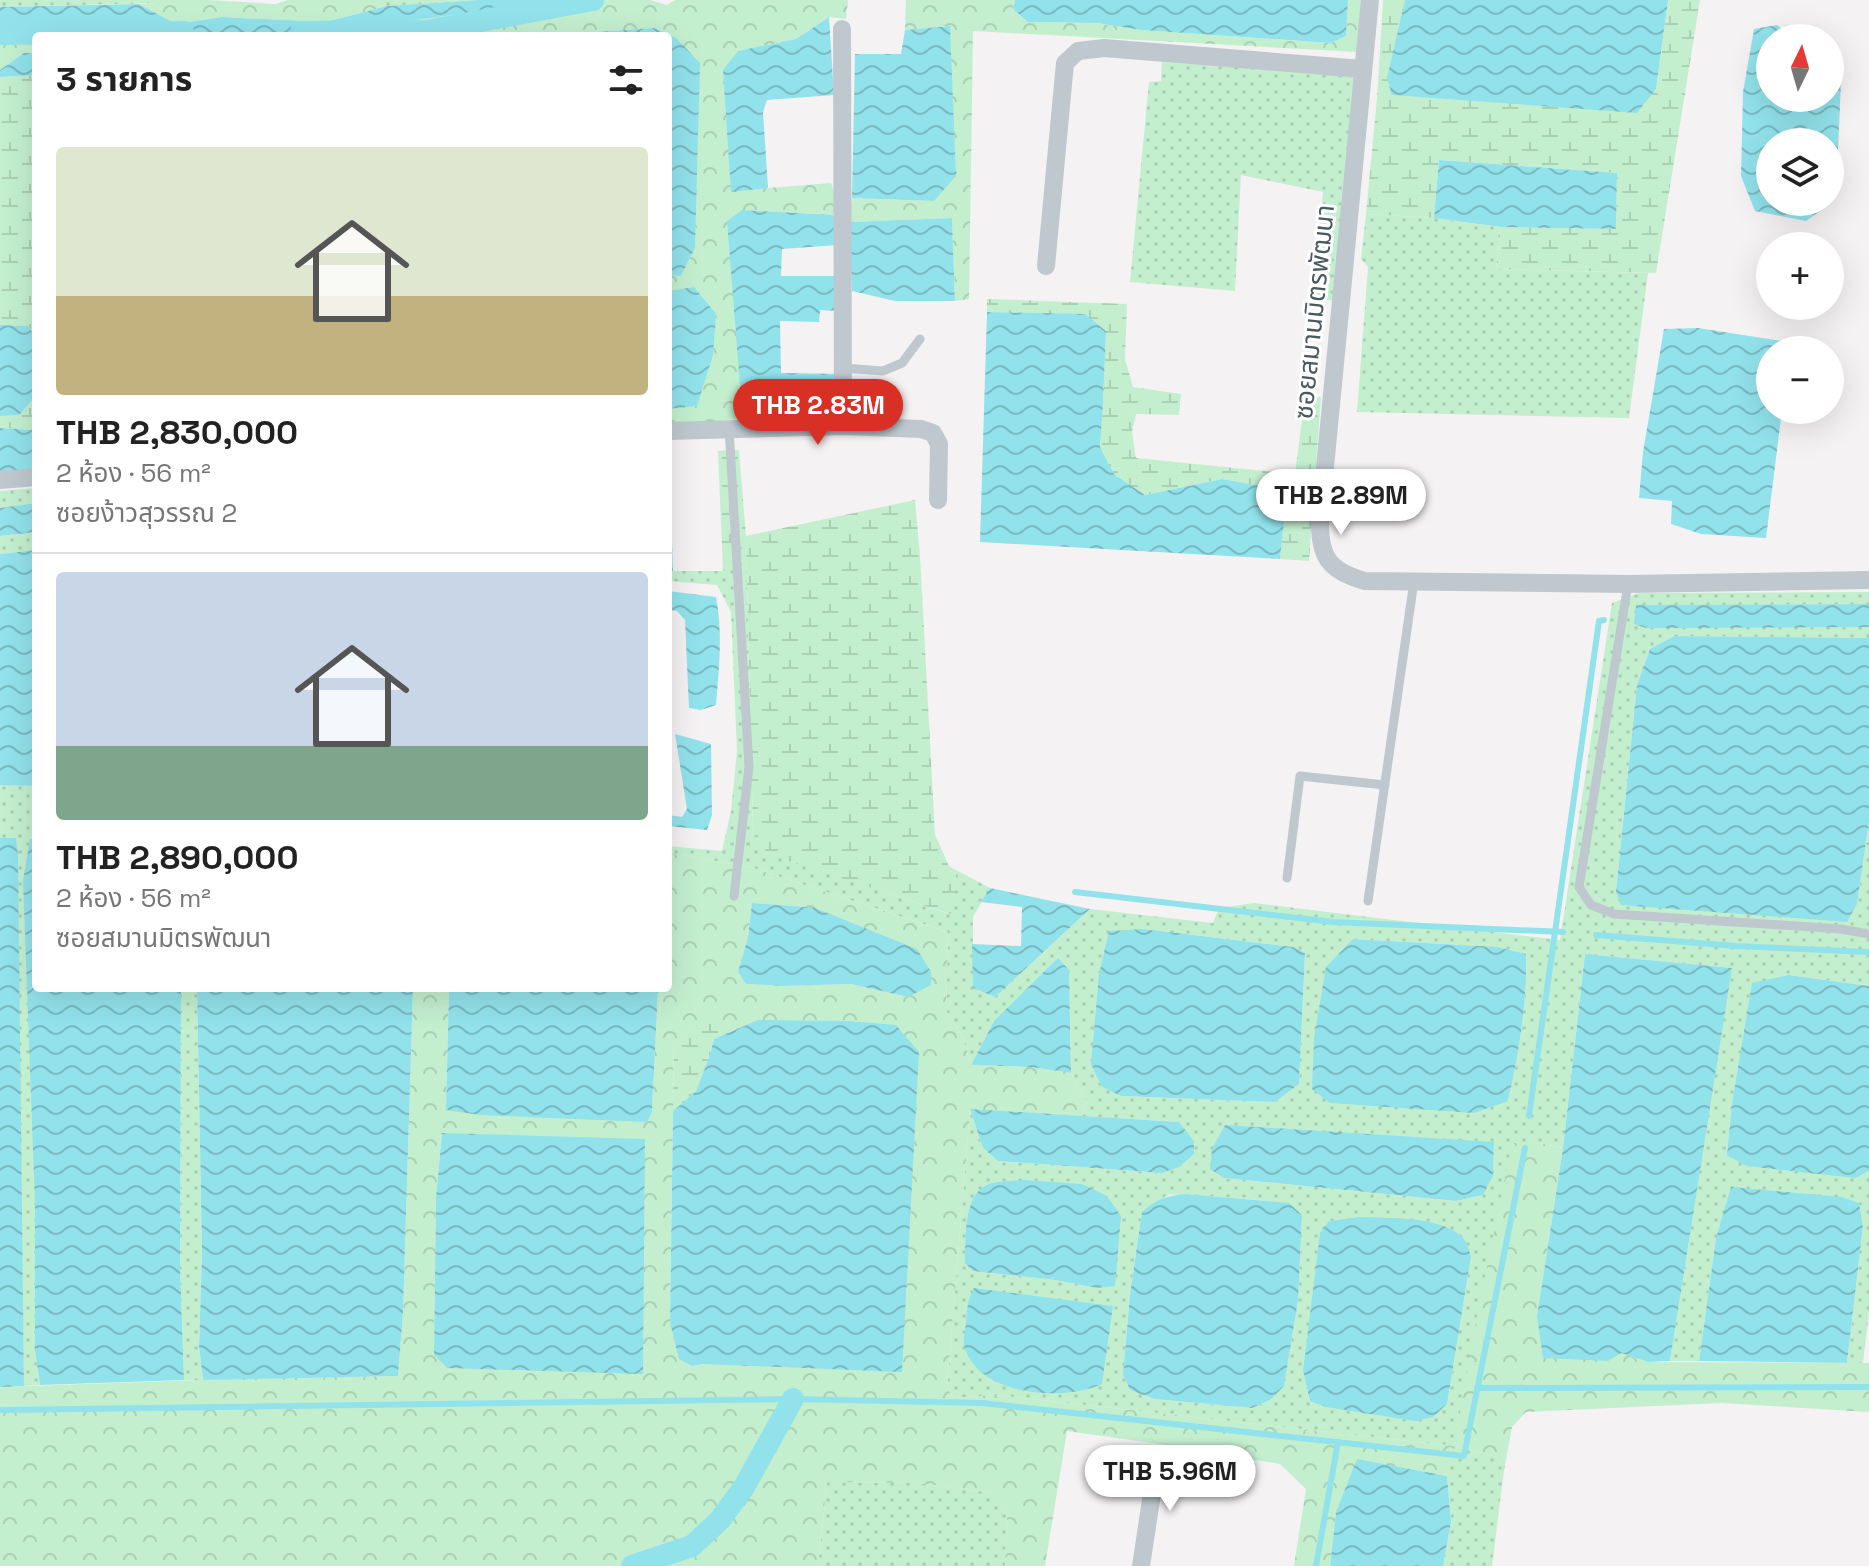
<!DOCTYPE html>
<html lang="th">
<meta charset="utf-8">
<style>
:root{--surface:#fff;--page:#f6f6f6;--text:#222;--muted:#767676;--line:#e0e0e0;--accent:#d93025}
body{margin:0;font-family:"Space Grotesk","Noto Sans Thai",sans-serif;background:var(--page);color:var(--text);height:100vh;display:flex;flex-direction:column;font-size:30px;white-space:nowrap}
*{box-sizing:border-box;margin:0}
p{font-size:26px;color:var(--muted)}
.icon{flex:none;width:44px;height:44px;fill:none;stroke:currentColor;stroke-width:2;stroke-linecap:round;stroke-linejoin:round}
.map{position:relative;flex:1;overflow:hidden}
.panel{position:absolute;left:32px;top:32px;width:640px;height:960px;display:flex;flex-direction:column;background:var(--surface);border-radius:8px;box-shadow:0 8px 32px #0002}
.panel>*{flex:none}
.needle{width:52px;rotate:5deg}
.tools{position:absolute;left:1756px;top:24px;display:grid;gap:16px}
.tools a{display:grid;place-items:center;width:88px;height:88px;border-radius:50%;background:var(--surface);box-shadow:0 8px 32px #0002;font-size:40px}
.price{position:absolute;translate:-50% -68px;padding:0 18px;border-radius:28px;background:#fff;color:#222;font-size:26px;line-height:52px;filter:drop-shadow(0 2px 4px #0008)}
.price::after{content:'';position:absolute;left:50%;top:48px;width:24px;height:18px;margin-left:-12px;background:inherit;clip-path:polygon(0 0,100% 0,50% 100%)}
.price.on{background:var(--accent);color:#fff}
ul{padding:0;list-style:none}
li{display:grid;align-content:center;gap:16px;height:424px;padding:0 24px}
li+li{border-top:2px solid var(--line)}
li span{display:grid;place-items:center;height:248px;border-radius:8px;color:#555}
li>.icon{margin-inline-start:auto}
span .icon{width:144px;height:144px;fill:#fffc;stroke-width:1}
li b{font-size:34px}
h2{display:flex;justify-content:space-between;align-items:center;height:96px;padding:0 24px;font-size:34px}
.map>svg:first-child{display:block}
.grass{fill:url(#grass-dots);fill-rule:evenodd}
.forest{fill:url(#forest-crowns);fill-rule:evenodd}
.wetland{fill:url(#wetland-marsh)}
.water{fill:url(#water-waves)}
.lines{fill:none;stroke-linecap:round;stroke-linejoin:round}
.stream{stroke:#92e2eb;stroke-width:6}
.canal{stroke:#92e2eb;stroke-width:22}
.service{stroke:#bec8ce;stroke-width:9}
.minor{stroke:#bec8ce;stroke-width:18}
.labels{text-anchor:middle;stroke-width:6;stroke-linejoin:round;paint-order:stroke}
.street-label{font-size:26px;fill:#4a585f;stroke:#fff}
</style>
<div class="map">
<svg width="1869" height="1566" viewBox="0 0 1869 1566">
<defs>
<pattern id="grass-dots" width="8" height="8" patternUnits="userSpaceOnUse" patternTransform="scale(2)"><rect width="8" height="8" fill="#c3efcf"/><path d="M2 2h.1M6 6h.1" fill="none" stroke="#a9cfb4" stroke-width="1.8" stroke-linecap="round"/></pattern>
<pattern id="forest-crowns" width="20" height="18" patternUnits="userSpaceOnUse" patternTransform="scale(2)"><rect width="20" height="18" fill="#c3efcf"/><path d="M2 6a3 3 0 1 1 6 0M12 15a3 3 0 1 1 6 0" fill="none" stroke="#a9cfb4"/></pattern>
<pattern id="wetland-marsh" width="20" height="14" patternUnits="userSpaceOnUse" patternTransform="scale(2)"><rect width="20" height="14" fill="#c3efcf"/><path d="M1 5h8M5 5V1M11 12h8M15 12V8" fill="none" stroke="#a9cfb4"/></pattern>
<pattern id="water-waves" width="16" height="10" patternUnits="userSpaceOnUse" patternTransform="scale(2)"><rect width="16" height="10" fill="#92e2eb"/><path d="M0 5q4-4 8 0t8 0" fill="none" stroke="#79bac2"/></pattern>
</defs>
<rect width="100%" height="100%" fill="#f4f2f2"/>
<g class="grass">
<polygon points="0,0 157,0 159,3 0,7"/>
<polygon points="381,0 478,0 387,6"/>
<polygon points="1162,62 1353,75 1358,80 1336,301 1314,298 1323,192 1241,175 1235,291 1130,282 1149,82 1161,81"/>
<polygon points="1366,214 1434,218 1501,227 1496,269 1648,273 1629,418 1357,412 1368,267 1361,259"/>
<polygon points="36,488 36,503 0,508 0,491"/>
<polygon points="36,532 36,550 0,554 0,536"/>
<path d="M746 536 753 833 768 853 952 915 956 870 990 888 973 917V988L995 997 1090 909 1213 923 1219 908 1254 903 1560 940 1612 603 1639 593 1869 592V604L1636 606 1818 627H1869V638L1674 636 1650 649 1637 685 1616 891 1857 904 1869 821V986L1789 975 1856 1178 1869 1171V1312L1863 1363H1847L1863 1226 1859 1203 1716 1238 1699 1361H1670L1731 968 1585 954 1563 1148 1534 1142 1455 1446 1497 1457 1504 1470 1492 1566H1443L1451 1522 1447 1476 1454 1446 995 1395 953 1398 947 1388 970 1109 983 1148 998 1161 1162 1173 1179 1122 1082 1116 1087 1103 1071 1073 1069 970 994 1021 971 1065 963 1038 946 1010 948 932 750 867 668 853V846L722 851 731 811 737 751 731 612 717 585 668 581V571H723ZM1144 929 1292 947 1305 953 1299 1084 1275 1102 1121 1096 1102 1087ZM1354 939 1498 947 1525 954C1527 1004 1519 1053 1508 1101ZM1494 1142 1493 1176 1483 1195 1456 1201 1224 1178ZM1082 1184 1097 1288 1055 1280 973 1271ZM1187 1194 1288 1203 1302 1215 1298 1301 1284 1385 1270 1400 1252 1408 1154 1399 1130 1390 1123 1375 1130 1294 1142 1212 1168 1195ZM1471 1257 1447 1404 1310 1401 1303 1371Z"/>
<polygon points="0,785 36,786 36,839 31,839 35,1204 35,1351 40,1385 24,1386 16,838 0,838"/>
<polygon points="181,988 197,988 202,1253 199,1347 203,1380 184,1380 180,1266"/>
<polygon points="827,1482 920,1483 993,1493 1007,1515 1005,1566 818,1566"/>
</g>
<g class="forest">
<polygon points="157,0 208,0 275,4 288,0 381,0 387,6 326,22 222,17 176,24 139,4 158,3"/>
<polygon points="564,0 650,0 667,5 675,0 848,0 846,19 829,17 796,39 739,51 731,191 831,183 838,202 833,215 743,210 740,385 783,415 668,425 668,409 697,406 694,287 668,291 668,275 681,276 695,248 696,194 675,37 654,28 536,36 299,36"/>
<polygon points="906,0 1015,0 1013,9 1028,22 1097,23 1141,30 1331,43 1346,36 1348,0 1363,0 1358,52 973,31 969,299 955,301 952,218 849,222 852,198 934,201 950,26 905,30"/>
<polygon points="116,23 168,36 36,36 36,53 24,53 0,70 0,29 19,27"/>
<path d="M668 853 750 867 948 932 946 1010 963 1038 971 1065 1031 1067 1071 1073 1087 1103 1082 1116 970 1110 947 1388 953 1398 995 1395 1454 1446 1473 1337 1510 1153 1514 1143 1534 1142 1563 1148 1537 1316 1621 1353 1648 1362 1869 1363V1412L1721 1403 1526 1412 1512 1427 1504 1470 1497 1457 1455 1446 1447 1476 1357 1460 1336 1512 1330 1566H1294L1306 1489 1280 1464 1159 1444 1067 1431 1045 1566H1005L1007 1515 992 1493 920 1483 827 1482 818 1566H0V1387L255 1378 398 1376 403 1313 413 988H449L446 1110 652 1112 658 988H668ZM752 903 908 997 851 984 784 986 747 984 738 972 748 937ZM705 1020 849 1021 703 1364 692 1366 670 1323 674 1043ZM442 1134 448 1368 434 1355 436 1197Z"/>
</g>
<g class="wetland">
<polygon points="1383,0 1405,0 1405,5 1656,89 1668,0 1700,0 1656,273 1496,269 1501,227 1616,229 1617,173 1439,160 1434,218 1366,214 1377,98"/>
<polygon points="36,75 36,337 28,326 0,325 0,77"/>
<polygon points="987,299 1127,304 1125,359 1133,387 1181,394 1179,415 1136,414 1132,432 1136,458 1295,474 1305,397 1321,397 1309,561 1280,559 1286,491 1222,479 1145,495 1114,474 1100,447 1103,404 1106,331 1085,315 987,312"/>
<polygon points="36,396 36,430 0,428 0,416 19,415"/>
<polygon points="739,450 746,536 915,500 920,556 935,835 949,866 956,870 953,915 768,854 753,833 746,538 723,571 718,451"/>
<polygon points="704,1020 758,1020 714,1039 710,1055 696,1091 673,1111 674,1043"/>
</g>
<g class="water">
<polygon points="478,0 564,0 299,36 168,36 116,23 19,27 0,29 0,7 139,4 176,24 222,17 326,22 387,6"/>
<polygon points="1015,0 1348,0 1346,36 1331,43 1141,30 1097,23 1028,22 1013,9"/>
<polygon points="1405,0 1668,0 1656,89 1637,113 1392,95 1387,78"/>
<polygon points="829,17 834,95 767,100 763,112 768,188 731,192 723,70 738,51 796,39"/>
<polygon points="1777,25 1796,38 1770,38 1770,98 1830,98 1830,51 1832,51 1841,81 1838,151 1830,199 1830,142 1770,142 1770,202 1829,202 1829,205 1806,221 1755,211 1741,176 1743,92 1754,29"/>
<polygon points="950,26 956,176 934,201 852,198 855,54 901,54 905,30"/>
<polygon points="654,28 675,37 700,63 695,248 681,276 668,275 668,36 536,36"/>
<polygon points="24,53 36,53 36,75 0,77 0,70"/>
<polygon points="1439,160 1617,173 1616,229 1501,227 1434,218"/>
<polygon points="742,210 833,215 837,226 837,245 782,249 781,276 835,276 837,311 820,310 819,322 780,321 781,373 836,374 834,413 822,420 783,415 740,385 727,221"/>
<polygon points="952,218 955,301 895,301 852,291 849,222"/>
<polygon points="694,287 716,314 713,355 697,406 668,409 668,291"/>
<polygon points="987,312 1085,314 1106,331 1103,404 1100,447 1114,474 1145,495 1222,479 1287,491 1280,559 980,542"/>
<polygon points="0,325 28,326 36,337 36,396 19,415 0,416"/>
<polygon points="1698,328 1788,342 1789,350 1770,350 1770,410 1782,410 1766,538 1701,534 1671,524 1672,501 1639,498 1643,452 1664,329"/>
<polygon points="0,428 36,430 36,469 0,472"/>
<polygon points="36,503 36,532 0,536 0,508"/>
<polygon points="668,506 671,508 673,571 668,571"/>
<polygon points="36,550 36,786 0,785 0,554"/>
<path d="M668 591 716 597C723 633 719 669 716 705L701 710 689 708 685 620 677 611 668 610Z"/>
<polygon points="1869,604 1869,627 1646,628 1634,624 1636,605"/>
<polygon points="1674,636 1869,638 1869,821 1857,904 1847,922 1621,905 1616,891 1637,685 1650,649"/>
<polygon points="675,734 711,744 712,815 707,830 668,826 668,815 682,817 687,809"/>
<polygon points="0,838 16,838 18,855 24,1386 0,1387"/>
<polygon points="30,839 36,839 36,988 181,988 180,1266 184,1380 40,1385 35,1351 35,1204 23,881"/>
<polygon points="990,888 1090,909 995,997 973,988 972,944 1021,946 1022,907 981,902"/>
<polygon points="752,903 815,908 917,949 931,972 931,985 908,997 851,984 784,986 746,984 738,972 748,937"/>
<polygon points="1144,929 1293,947 1305,953 1299,1084 1275,1102 1121,1096 1102,1087 1091,1064 1099,974 1109,931"/>
<path d="M1353 939 1498 947 1526 954C1527 1004 1519 1053 1508 1101L1474 1113 1330 1103 1312 1089 1314 1038 1326 967Z"/>
<polygon points="1585,954 1732,968 1670,1361 1648,1362 1621,1353 1608,1361 1543,1358 1537,1316 1563,1148"/>
<polygon points="1058,958 1069,970 1071,1073 1031,1067 971,1065 994,1021"/>
<polygon points="1789,975 1869,986 1869,1171 1856,1178 1746,1166 1727,1155 1732,1104 1752,983"/>
<polygon points="197,988 413,988 403,1313 398,1376 203,1380 199,1347 202,1253"/>
<polygon points="449,988 658,988 652,1112 647,1122 480,1115 446,1110"/>
<polygon points="758,1020 849,1021 896,1025 919,1052 902,1372 703,1364 692,1366 679,1359 670,1323 673,1111 696,1091 710,1055 714,1039"/>
<polygon points="970,1109 1179,1122 1194,1141 1194,1154 1179,1167 1162,1173 998,1161 983,1148"/>
<polygon points="1225,1125 1494,1142 1493,1176 1483,1195 1456,1201 1224,1178 1210,1169 1212,1149"/>
<polygon points="442,1133 645,1139 643,1374 447,1368 434,1355 436,1197"/>
<path d="M1024 1180 1082 1184 1107 1196 1121 1216 1115 1286 1097 1288 1055 1280 973 1271 965 1263C966 1238 962 1191 992 1183 1002 1181 1014 1181 1024 1180Z"/>
<polygon points="1731,1187 1842,1197 1859,1203 1863,1226 1847,1363 1699,1361 1716,1238"/>
<path d="M1187 1194 1289 1203 1302 1215 1298 1301 1284 1386 1270 1400 1252 1408 1154 1399 1130 1390 1123 1375 1130 1294 1142 1212C1156 1199 1168 1195 1187 1194Z"/>
<path d="M1359 1217C1387 1218 1445 1216 1464 1239 1468 1244 1469 1251 1471 1257L1447 1404 1433 1417 1415 1421 1326 1407 1310 1401 1303 1371 1320 1233 1329 1221Z"/>
<path d="M974 1288 1113 1306 1102 1384C1064 1402 979 1396 965 1348 962 1341 965 1331 966 1324 967 1310 967 1300 974 1288Z"/>
<polygon points="1357,1459 1447,1476 1451,1522 1443,1566 1330,1566 1336,1512"/>
</g>
<g class="lines">
<g class="stream">
<polyline points="1075,892 1333,922 1563,932"/>
<polyline points="1596,935 1736,946 1869,952"/>
<polyline points="1529,1116 1599,621 1604,620"/>
<polyline points="1477,1388 1869,1387"/>
<polyline points="0,1410 793,1399 982,1403 1464,1456 1525,1148"/>
<polyline points="1316,1566 1338,1442"/>
</g>
<g class="canal">
<polyline points="301,32 427,31 593,0"/>
<polyline points="0,34 183,32"/>
<polyline points="632,1566 692,1546 720,1520 744,1487 793,1399"/>
</g>
<g class="service">
<polyline points="844,368 883,371 902,363 920,339"/>
<polyline points="729,428 749,767 734,896"/>
<polyline points="1628,584 1579,887 1591,905 1614,914 1841,929 1869,934"/>
<polyline points="1287,878 1300,776 1385,785"/>
<polyline points="1368,901 1414,581"/>
</g>
<g class="minor">
<path d="M1370 0 1320 519C1319 557 1329 571 1365 581L1628 584 1869 580"/>
<polyline points="842,29 843,426"/>
<polyline points="1046,266 1065,63 1078,51 1104,48 1363,69"/>
<polyline points="668,431 843,426 921,429 933,433 939,444 938,500"/>
<polyline points="0,480 36,477"/>
<polyline points="1141,1566 1158,1454"/>
</g>
</g>
<g class="labels">
<g class="street-label">
<text transform="translate(1314 312) rotate(-84)" y="9">ซอยสมานมิตรพัฒนา</text>
</g>
</g>
</svg>
<div class="tools">
<a><svg class="needle" viewBox="-14 -14 28 28"><path d="M0-13l5 13h-10z" fill="#e53935"/><path d="M0 13l5-13h-10z" fill="#767676"/></svg></a>
<a><svg class="icon" aria-label="layers" viewBox="0 0 24 24"><path d="M12 4l9 5-9 5-9-5zM3 14l9 5 9-5"/></svg></a>
<a>+</a>
<a>−</a>
</div>
<b class="price on" style="left:818px;top:447px">THB 2.83M</b>
<b class="price" style="left:1341px;top:537px">THB 2.89M</b>
<b class="price" style="left:1170px;top:1513px">THB 5.96M</b>
<section class="panel">
<h2>3 รายการ<svg class="icon" aria-label="filters" viewBox="0 0 24 24"><path d="M4 7h16M4 17h16"/><circle cx="9" cy="7" r="2"/><circle cx="15" cy="17" r="2"/></svg></h2>
<ul>
<li><span style="background:linear-gradient(#dfe7d0 60%,#c2b280 0)"><svg class="icon" aria-label="home" viewBox="0 0 24 24"><path d="M3 11l9-7 9 7M6 9v11h12V9"/></svg></span><div><b>THB 2,830,000</b><p>2 ห้อง · 56 m²</p><p>ซอยง้าวสุวรรณ 2</p></div></li>
<li><span style="background:linear-gradient(#c9d6e8 70%,#7fa58c 0)"><svg class="icon" aria-label="home" viewBox="0 0 24 24"><path d="M3 11l9-7 9 7M6 9v11h12V9"/></svg></span><div><b>THB 2,890,000</b><p>2 ห้อง · 56 m²</p><p>ซอยสมานมิตรพัฒนา</p></div></li>
</ul>
</section>
</div>
